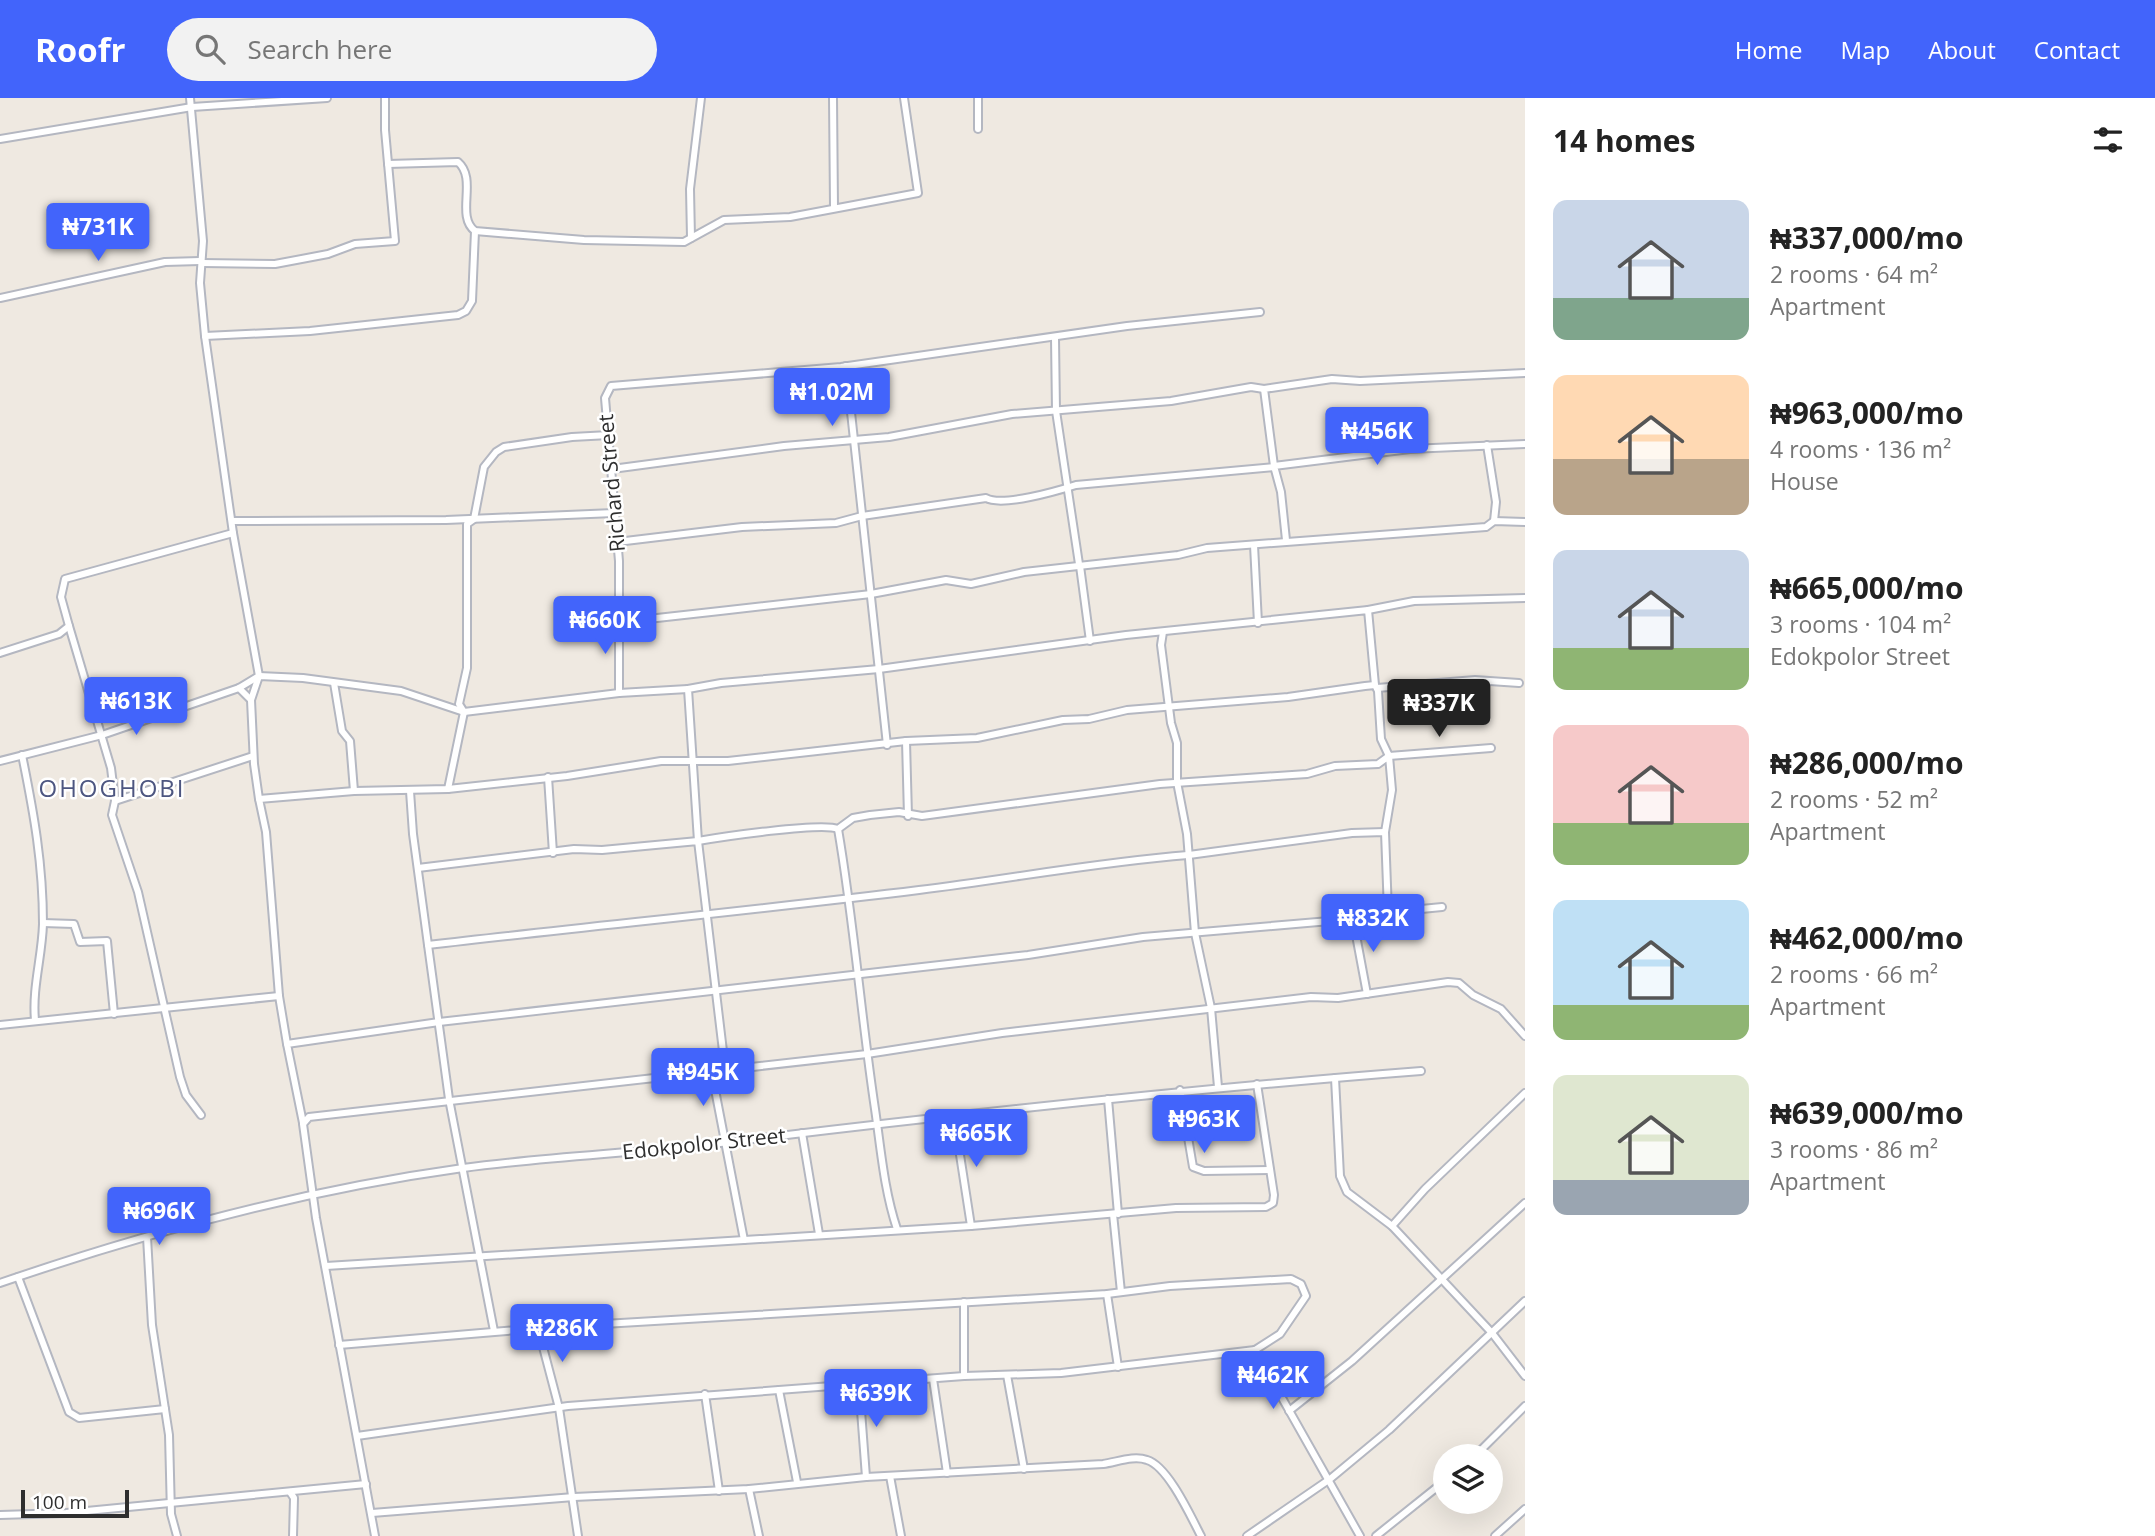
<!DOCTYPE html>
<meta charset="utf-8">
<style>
:root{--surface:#fff;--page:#f2f2f2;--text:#222;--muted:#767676;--accent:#4264fb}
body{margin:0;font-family:"Open Sans",sans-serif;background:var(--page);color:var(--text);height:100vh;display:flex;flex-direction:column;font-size:26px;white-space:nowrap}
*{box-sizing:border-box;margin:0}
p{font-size:23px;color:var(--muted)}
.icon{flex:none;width:38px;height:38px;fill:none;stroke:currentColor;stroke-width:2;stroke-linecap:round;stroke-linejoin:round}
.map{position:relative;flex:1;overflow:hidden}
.side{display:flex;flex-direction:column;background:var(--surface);width:630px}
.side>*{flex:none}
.controls{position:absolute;left:1433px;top:1346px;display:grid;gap:14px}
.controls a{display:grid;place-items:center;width:70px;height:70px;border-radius:50%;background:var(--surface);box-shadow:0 7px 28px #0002;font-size:35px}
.scale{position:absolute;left:21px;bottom:18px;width:108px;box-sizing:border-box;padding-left:7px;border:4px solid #2e2e2e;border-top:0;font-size:19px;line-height:24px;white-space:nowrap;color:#2e2e2e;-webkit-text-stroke:5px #fff;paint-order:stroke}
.price{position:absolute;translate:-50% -60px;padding:0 16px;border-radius:7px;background:var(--accent);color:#fff;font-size:23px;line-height:46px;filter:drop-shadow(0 2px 4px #0008)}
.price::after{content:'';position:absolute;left:50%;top:42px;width:21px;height:16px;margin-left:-10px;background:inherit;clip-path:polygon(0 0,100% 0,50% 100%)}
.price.on{background:#222;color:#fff}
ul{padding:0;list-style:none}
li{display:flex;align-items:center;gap:21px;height:175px;padding:0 28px}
li span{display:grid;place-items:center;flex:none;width:196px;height:140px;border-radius:14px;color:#555}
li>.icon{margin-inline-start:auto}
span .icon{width:84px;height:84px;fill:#fffc;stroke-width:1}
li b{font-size:30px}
h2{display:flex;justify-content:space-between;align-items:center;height:84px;padding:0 28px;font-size:30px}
header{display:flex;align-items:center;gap:42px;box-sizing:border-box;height:98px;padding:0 35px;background:var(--accent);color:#fff}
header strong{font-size:33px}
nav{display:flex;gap:38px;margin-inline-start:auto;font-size:24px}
.search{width:490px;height:63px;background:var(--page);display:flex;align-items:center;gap:18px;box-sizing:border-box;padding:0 24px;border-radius:38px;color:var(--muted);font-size:26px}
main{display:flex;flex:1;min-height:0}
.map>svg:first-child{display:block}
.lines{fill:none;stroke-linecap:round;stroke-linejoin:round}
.minor-casing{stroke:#b4b7c1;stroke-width:10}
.minor{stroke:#fff;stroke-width:6}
.labels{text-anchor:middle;stroke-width:5;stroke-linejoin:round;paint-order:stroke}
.street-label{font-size:21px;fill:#2e2e2e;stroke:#fff}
.quarter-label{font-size:24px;letter-spacing:2px;fill:#4d5680;stroke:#fff}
</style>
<header>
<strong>Roofr</strong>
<div class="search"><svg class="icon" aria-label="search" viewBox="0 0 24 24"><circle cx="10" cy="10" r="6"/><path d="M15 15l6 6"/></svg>Search here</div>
<nav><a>Home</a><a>Map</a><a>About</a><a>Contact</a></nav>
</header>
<main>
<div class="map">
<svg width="1525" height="1438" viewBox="0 0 1525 1438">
<rect width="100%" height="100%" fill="#efe9e1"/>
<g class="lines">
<g class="minor-casing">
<g id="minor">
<polyline points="190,0 203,143 200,185 205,238 233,435 259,578 251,602"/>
<polyline points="833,0 834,109"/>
<polyline points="978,0 978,31"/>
<polyline points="0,41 192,9 327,0"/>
<path d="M388 66 458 64C478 81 455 118 475 133L584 142 684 144 724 122 790 119 918 95 904 0"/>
<polyline points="691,140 690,91 701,0"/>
<polyline points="202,165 275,166 328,156 355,146 395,143 385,32 385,0"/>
<polyline points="0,200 165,164 200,163"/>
<polyline points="205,238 310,233 458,217 466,213 472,203 475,133"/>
<polyline points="1055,240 1056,313 1079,466"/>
<polyline points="846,268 887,647"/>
<polyline points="1487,347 1496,404 1494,423"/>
<polyline points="1274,368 1264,291 1332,281 1360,283 1525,275"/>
<polyline points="612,371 784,348 889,339 1012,316 1171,303 1251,289 1264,291"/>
<polyline points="232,423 446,422 614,415"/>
<polyline points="1286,442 1281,394 1274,368 1410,351 1525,346"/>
<path d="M617 444 742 429 836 425 862 418 986 400C1002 409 1057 393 1076 387L1274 369"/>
<polyline points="1254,447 1258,525"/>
<polyline points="1080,468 1090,543"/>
<polyline points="1368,512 1414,503 1525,500"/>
<polyline points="618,520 639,522 720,513 871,496 946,482 971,486 1024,474 1178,457 1207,450 1486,429 1494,423 1525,424"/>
<polyline points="69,528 111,670 115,703 112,717 138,794 180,979 186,997 201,1017"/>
<polyline points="1163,534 1161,547 1171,625 1177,645 1177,684 1187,736 1195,835 1211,910 1218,989"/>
<polyline points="0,555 59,536 69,528 61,499 65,481 233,435"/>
<polyline points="334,585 342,633 350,643 354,693"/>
<path d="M1375 587 1368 512 1126 537 879 571 721 585 688 591 698 743C721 739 822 724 838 731L853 720 870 717 899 714 922 718 1160 686 1307 676 1335 668 1378 666 1389 658 1392 692 1385 734"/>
<polyline points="239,590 251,602 254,666 259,701"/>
<polyline points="1377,590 1475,582 1519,585"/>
<polyline points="619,595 619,463 605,300 611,288 841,269 1127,228 1260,214"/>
<polyline points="906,643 908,718"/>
<path d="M22 657C34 716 43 766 43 826 42 859 32 890 35 922"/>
<polyline points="0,663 102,637 239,590 259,578 303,580 401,593 464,614 619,595 688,591"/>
<polyline points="548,679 553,755"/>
<polyline points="448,691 464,614 459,606 467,570 467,426 474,421 484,369 496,354 504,349 572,339 609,337"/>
<polyline points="410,693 413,736 428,847"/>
<polyline points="115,703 253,658"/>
<path d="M838 731C854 824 861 918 875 1011 881 1052 884 1092 897 1131"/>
<polyline points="1189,757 1352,735 1385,734 1388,814"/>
<polyline points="418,770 574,751 602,752 698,743 725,970"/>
<polyline points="1353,821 1367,896"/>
<polyline points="43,825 74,826 80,844 107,843 114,916"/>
<polyline points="0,927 279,898"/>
<polyline points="287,946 279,898 266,734 259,701 354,693 448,691 567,678 661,663 728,663 906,643 977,640 1063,622 1089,621 1127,612 1288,599 1365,588 1375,587 1378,593 1381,641 1389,658 1491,650"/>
<polyline points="711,971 744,1142"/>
<polyline points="1335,980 1340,1078 1347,1094 1392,1128 1492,1235 1525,1278"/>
<polyline points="1180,992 1193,1069 1204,1073 1270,1072"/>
<polyline points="1108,1001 1118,1116"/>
<polyline points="954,1018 971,1128"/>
<polyline points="303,1025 287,946 439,924 1028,857 1143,839 1353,821 1380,815 1442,809"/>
<polyline points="802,1035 819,1136"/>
<polyline points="1113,1116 1121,1194"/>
<polyline points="1392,1128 1425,1091 1525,995"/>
<polyline points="147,1139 152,1227 169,1337 171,1416 177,1438"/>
<polyline points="326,1168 971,1128 1176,1110 1266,1109 1273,1105 1274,1097 1257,986"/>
<polyline points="18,1179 69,1314 79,1320 165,1311"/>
<path d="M0 1185C151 1133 304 1092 463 1070 551 1058 641 1055 729 1044 959 1016 1189 991 1421 973"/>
<polyline points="1107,1196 1118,1269"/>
<polyline points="964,1204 964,1278"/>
<polyline points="538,1230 559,1310 578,1438"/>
<path d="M494 1233 449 1001 428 847C592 828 756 812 919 792 1009 781 1098 764 1188 757"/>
<polyline points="339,1247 553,1229 1107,1196 1170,1188 1291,1181 1301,1186 1306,1198 1280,1236 1255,1252 1360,1438"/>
<polyline points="1007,1277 1024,1371"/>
<polyline points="933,1281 947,1375"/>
<polyline points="859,1286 866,1379"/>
<polyline points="779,1292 797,1384"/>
<polyline points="705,1296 719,1393"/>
<polyline points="1289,1313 1352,1263 1525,1105"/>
<polyline points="357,1338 568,1308 964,1278 1061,1275 1255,1252"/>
<polyline points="1475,1358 1525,1308"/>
<polyline points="890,1378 901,1438"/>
<polyline points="749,1391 759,1438"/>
<polyline points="290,1394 294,1400 293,1438"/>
<path d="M372 1415 574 1399 749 1391 866 1379 1103 1366C1117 1364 1134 1357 1147 1362 1168 1368 1191 1419 1201 1438"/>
<polyline points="0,1417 66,1415 366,1386"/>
<polyline points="375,1438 316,1120 303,1026 309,1019 867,956 1002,935 1311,899 1338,900 1448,884 1459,885 1473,897 1501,911 1525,938"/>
<polyline points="1247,1438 1330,1381 1389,1332 1525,1203"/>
<polyline points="1376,1438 1446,1382"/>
<polyline points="1495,1438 1525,1411"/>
</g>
</g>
<use href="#minor" class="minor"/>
</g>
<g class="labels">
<g class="street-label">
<text transform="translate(612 385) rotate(-95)" y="7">Richard Street</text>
<text transform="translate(704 1046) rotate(-6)" y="7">Edokpolor Street</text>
</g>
<g class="quarter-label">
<text x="112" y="699">OHOGHOBI</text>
</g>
</g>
</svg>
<div class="controls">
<a><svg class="icon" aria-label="layers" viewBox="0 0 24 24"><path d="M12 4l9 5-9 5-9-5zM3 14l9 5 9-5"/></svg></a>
</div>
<div class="scale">100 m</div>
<b class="price" style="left:98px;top:165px">₦731K</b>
<b class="price" style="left:832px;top:330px">₦1.02M</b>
<b class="price" style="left:1377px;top:369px">₦456K</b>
<b class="price" style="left:605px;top:558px">₦660K</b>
<b class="price" style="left:136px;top:639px">₦613K</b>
<b class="price on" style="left:1439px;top:641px">₦337K</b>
<b class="price" style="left:1373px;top:856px">₦832K</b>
<b class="price" style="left:703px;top:1010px">₦945K</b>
<b class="price" style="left:1204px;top:1057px">₦963K</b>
<b class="price" style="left:976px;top:1071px">₦665K</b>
<b class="price" style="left:159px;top:1149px">₦696K</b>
<b class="price" style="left:562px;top:1266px">₦286K</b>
<b class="price" style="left:1273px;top:1313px">₦462K</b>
<b class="price" style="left:876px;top:1331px">₦639K</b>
</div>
<section class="side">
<h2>14 homes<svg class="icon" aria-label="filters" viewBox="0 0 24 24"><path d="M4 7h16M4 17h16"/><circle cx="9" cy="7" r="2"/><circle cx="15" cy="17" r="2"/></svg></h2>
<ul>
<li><span style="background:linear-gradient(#c9d6e8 70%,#7fa58c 0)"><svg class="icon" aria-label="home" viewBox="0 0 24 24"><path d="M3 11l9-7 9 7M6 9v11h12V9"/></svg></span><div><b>₦337,000/mo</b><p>2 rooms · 64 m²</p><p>Apartment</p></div></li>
<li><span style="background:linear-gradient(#ffd9b3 60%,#b9a48a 0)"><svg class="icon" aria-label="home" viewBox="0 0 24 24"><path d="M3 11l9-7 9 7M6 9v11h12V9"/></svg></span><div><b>₦963,000/mo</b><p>4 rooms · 136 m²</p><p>House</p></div></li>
<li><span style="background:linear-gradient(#c9d6e8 70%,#8fb573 0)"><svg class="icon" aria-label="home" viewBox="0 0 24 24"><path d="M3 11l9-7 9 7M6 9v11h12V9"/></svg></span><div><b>₦665,000/mo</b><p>3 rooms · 104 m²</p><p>Edokpolor Street</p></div></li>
<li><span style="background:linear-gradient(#f6c9c9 70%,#8fb573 0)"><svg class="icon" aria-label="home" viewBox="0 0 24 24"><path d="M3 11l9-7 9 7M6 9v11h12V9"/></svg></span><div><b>₦286,000/mo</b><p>2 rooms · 52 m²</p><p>Apartment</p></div></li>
<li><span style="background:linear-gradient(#bfe0f5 75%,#8fb573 0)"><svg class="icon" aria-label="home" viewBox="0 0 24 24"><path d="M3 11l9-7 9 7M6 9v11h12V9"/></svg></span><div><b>₦462,000/mo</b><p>2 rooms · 66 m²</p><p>Apartment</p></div></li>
<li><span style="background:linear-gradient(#dfe7d0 75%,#9aa5b1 0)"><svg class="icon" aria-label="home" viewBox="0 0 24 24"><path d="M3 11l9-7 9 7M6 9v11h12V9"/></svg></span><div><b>₦639,000/mo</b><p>3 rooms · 86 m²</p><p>Apartment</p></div></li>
</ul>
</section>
</main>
